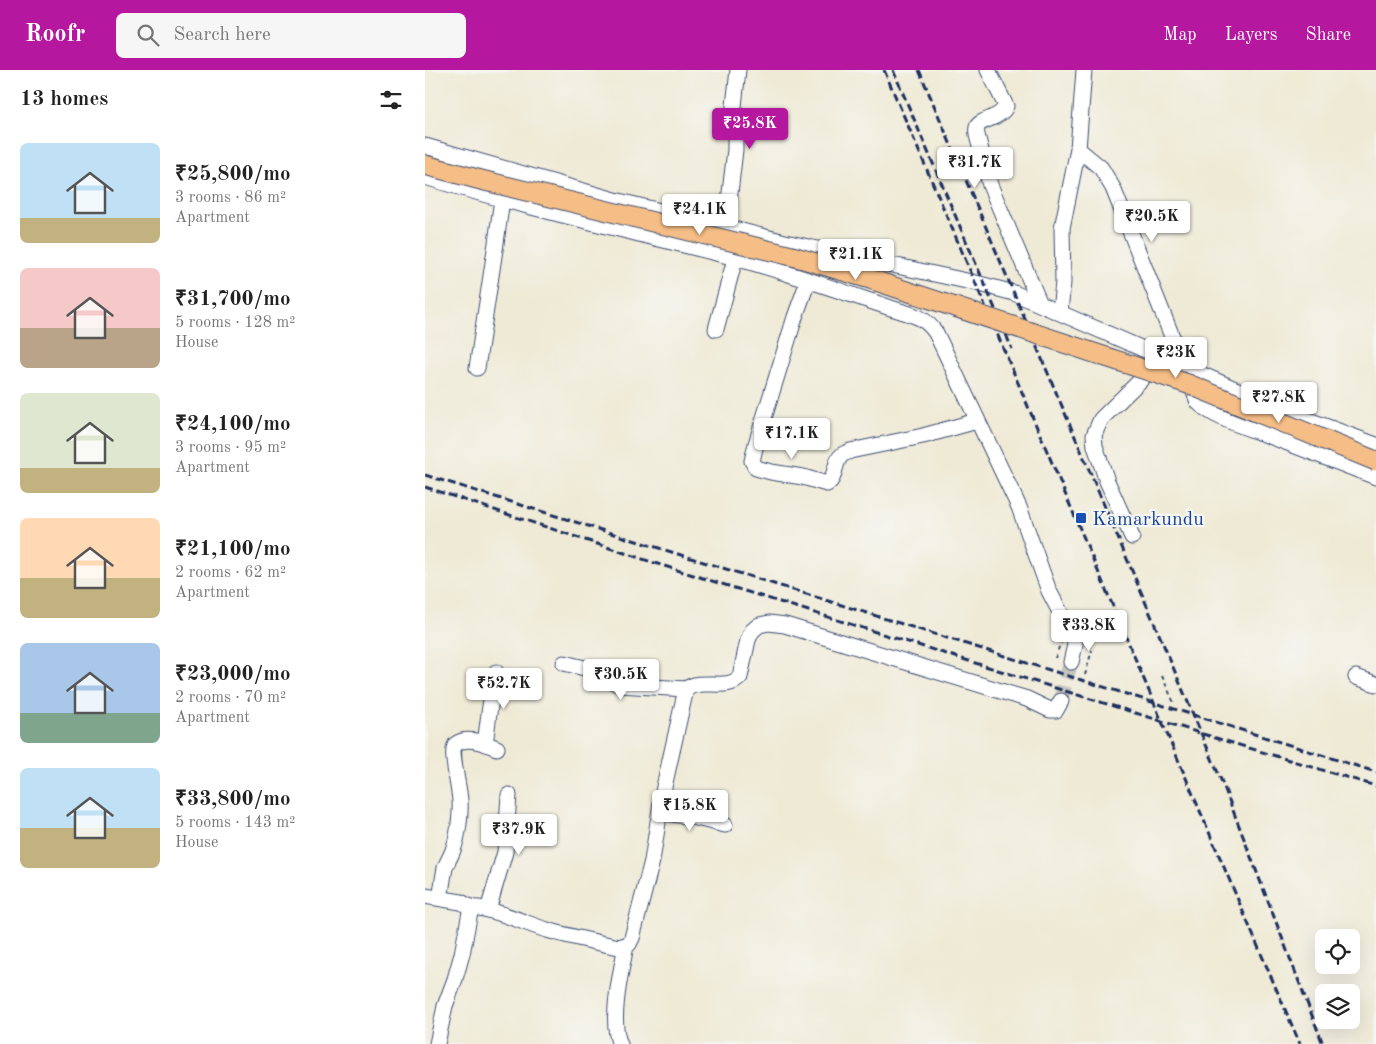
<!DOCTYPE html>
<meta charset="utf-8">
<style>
:root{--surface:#fff;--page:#f6f6f6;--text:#222;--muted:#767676;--accent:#b5179e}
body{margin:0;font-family:"Old Standard TT",serif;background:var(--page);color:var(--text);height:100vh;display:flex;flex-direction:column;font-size:19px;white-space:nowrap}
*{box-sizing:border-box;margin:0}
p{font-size:16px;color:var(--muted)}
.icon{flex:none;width:28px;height:28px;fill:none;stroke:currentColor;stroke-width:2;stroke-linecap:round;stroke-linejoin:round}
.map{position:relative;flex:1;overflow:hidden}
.side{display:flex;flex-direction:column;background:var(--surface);width:425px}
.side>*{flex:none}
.buttons{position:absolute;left:890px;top:859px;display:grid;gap:10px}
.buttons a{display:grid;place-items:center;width:45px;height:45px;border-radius:8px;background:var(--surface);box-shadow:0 5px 20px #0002;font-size:25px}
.price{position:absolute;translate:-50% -42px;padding:0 11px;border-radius:5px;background:#fff;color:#222;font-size:16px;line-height:32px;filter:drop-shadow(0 1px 2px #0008)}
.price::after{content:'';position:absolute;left:50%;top:30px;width:15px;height:11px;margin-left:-8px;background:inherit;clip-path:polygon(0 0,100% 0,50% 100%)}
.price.on{background:var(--accent);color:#fff}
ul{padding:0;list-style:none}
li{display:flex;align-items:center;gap:15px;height:125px;padding:0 20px}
li span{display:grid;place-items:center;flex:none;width:140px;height:100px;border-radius:8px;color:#555}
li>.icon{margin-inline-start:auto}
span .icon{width:60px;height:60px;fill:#fffc;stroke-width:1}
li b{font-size:21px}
h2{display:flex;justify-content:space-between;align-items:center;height:60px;padding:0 20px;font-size:21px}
header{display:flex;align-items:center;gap:30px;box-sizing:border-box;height:70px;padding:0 25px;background:var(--accent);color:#fff}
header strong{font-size:24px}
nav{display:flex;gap:28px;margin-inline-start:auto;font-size:18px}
.search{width:350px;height:45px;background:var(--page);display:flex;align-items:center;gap:12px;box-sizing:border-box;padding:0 18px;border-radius:8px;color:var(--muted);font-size:19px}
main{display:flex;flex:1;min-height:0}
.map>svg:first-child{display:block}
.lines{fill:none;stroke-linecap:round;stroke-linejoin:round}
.minor-tunnel{stroke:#c5c5bd;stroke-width:15;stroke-dasharray:15 8;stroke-linecap:butt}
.minor-casing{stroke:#3b4b70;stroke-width:17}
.path{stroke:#3b4b70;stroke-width:2;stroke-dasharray:4 4;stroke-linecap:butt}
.minor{stroke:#fff;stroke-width:15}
.rail{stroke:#1b2f5e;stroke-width:3;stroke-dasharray:8 4;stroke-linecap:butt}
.major-bridge-casing{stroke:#3b4b70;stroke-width:21;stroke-linecap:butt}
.major-bridge{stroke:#f6be87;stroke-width:19}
.transit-dot{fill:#1a4fb4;stroke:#f6f6f2;stroke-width:2}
.labels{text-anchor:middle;stroke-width:4.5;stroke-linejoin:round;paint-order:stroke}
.transit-label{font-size:20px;fill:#164399;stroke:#f6f6f2;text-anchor:start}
</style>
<header>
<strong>Roofr</strong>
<div class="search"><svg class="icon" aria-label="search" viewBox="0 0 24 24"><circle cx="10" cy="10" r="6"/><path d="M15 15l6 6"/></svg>Search here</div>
<nav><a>Map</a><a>Layers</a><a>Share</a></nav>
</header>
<main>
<section class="side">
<h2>13 homes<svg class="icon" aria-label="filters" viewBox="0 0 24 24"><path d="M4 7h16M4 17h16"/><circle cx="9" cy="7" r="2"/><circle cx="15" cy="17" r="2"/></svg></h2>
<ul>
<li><span style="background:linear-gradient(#bfe0f5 75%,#c2b280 0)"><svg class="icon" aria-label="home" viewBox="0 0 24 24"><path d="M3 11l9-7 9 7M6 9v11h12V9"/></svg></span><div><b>₹25,800/mo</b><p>3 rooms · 86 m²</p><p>Apartment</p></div></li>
<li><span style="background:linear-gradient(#f6c9c9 60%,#b9a48a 0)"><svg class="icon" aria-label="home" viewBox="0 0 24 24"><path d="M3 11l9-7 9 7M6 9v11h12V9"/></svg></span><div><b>₹31,700/mo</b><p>5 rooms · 128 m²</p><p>House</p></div></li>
<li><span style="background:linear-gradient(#dfe7d0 75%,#c2b280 0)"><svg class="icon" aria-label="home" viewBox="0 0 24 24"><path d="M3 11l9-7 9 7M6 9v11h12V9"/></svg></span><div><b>₹24,100/mo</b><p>3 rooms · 95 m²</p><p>Apartment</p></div></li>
<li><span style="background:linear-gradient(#ffd9b3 60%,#c2b280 0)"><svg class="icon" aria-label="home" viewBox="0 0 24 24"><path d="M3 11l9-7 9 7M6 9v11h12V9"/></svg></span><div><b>₹21,100/mo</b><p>2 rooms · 62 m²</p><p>Apartment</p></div></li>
<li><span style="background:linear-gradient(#a9c7e8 70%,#7fa58c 0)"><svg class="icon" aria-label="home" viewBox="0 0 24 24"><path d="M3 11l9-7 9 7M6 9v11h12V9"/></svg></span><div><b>₹23,000/mo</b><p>2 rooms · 70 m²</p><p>Apartment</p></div></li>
<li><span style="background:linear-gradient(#bfe0f5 60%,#c2b280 0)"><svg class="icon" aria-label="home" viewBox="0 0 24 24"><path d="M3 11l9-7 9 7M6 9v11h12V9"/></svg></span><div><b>₹33,800/mo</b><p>5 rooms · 143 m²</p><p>House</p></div></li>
</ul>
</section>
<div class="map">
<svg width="951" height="974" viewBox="0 0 951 974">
<rect width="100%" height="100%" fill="#f6f6f2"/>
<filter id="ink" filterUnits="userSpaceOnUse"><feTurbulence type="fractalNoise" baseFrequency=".02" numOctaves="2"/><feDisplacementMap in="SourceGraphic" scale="10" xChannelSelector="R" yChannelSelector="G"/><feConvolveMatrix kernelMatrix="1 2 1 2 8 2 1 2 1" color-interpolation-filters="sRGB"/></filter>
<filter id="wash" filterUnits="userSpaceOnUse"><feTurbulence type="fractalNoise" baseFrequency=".0096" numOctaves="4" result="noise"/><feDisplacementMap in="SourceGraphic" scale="20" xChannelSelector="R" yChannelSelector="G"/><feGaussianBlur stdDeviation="1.12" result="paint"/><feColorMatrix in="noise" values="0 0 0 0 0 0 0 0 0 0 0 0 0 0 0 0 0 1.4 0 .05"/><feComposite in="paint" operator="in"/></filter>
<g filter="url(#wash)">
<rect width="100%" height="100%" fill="#efead5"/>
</g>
<g filter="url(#ink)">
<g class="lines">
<polyline class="minor-tunnel" points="636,631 640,612 646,592"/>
<g class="minor-casing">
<g id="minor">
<path d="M563 0 581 36C576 49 555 49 552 57 551 59 552 63 552 65L565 115 615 234"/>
<polyline points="0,76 190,130 301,157 360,172 551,213 589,223 870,345 951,375"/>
<path d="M653 79 676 98 688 118 773 332C786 347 823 358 842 365 879 379 915 393 951 407"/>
<path d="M0 107C94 136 191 158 287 182 348 197 409 219 469 239 488 245 499 246 511 263L594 437 624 521 649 569 650 575 646 592"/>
<polyline points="301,157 310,80 310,65 308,45 313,0"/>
<path d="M383 211 370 247 331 374 327 391 331 398 346 402 378 407 402 414C412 408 408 392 417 385 419 383 422 383 425 381L498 366 552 351"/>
<polyline points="635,242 638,212 637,158 653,79 659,0"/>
<polyline points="291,259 310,189"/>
<polyline points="52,298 71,173 77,129"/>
<polyline points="707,467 682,411 670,376 669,365 676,349 731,295"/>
<polyline points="139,593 168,600 194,615 261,619"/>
<polyline points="931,607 951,614"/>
<polyline points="60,674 65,636 71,602"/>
<polyline points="235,742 267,747 300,755"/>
<polyline points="0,826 36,832 47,838"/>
<path d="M15 828C17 818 18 808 20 798 22 792 26 786 28 780 33 767 36 745 35 731 35 720 24 680 31 674 42 665 61 674 72 678"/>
<polyline points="63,840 80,782 84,725"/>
<path d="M12 974 20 936 30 909 37 884 45 842 47 838C63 836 104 855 122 860 146 867 170 872 194 877L204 874 207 868 227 791 237 726 261 619C277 607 302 622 315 607L323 570 327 561 334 555 344 553 360 555 602 629 625 640H631L636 631"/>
<path d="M195 974C184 952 196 901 201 876"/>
</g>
</g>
<g class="path">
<polyline points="630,588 636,572 637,573"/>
<polyline points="660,605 667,580"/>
<polyline points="737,606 749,633"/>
</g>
<use href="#minor" class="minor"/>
<g class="rail">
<path d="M459 0C599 324 735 650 875 974"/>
<polyline points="468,0 560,215 587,279"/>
<polyline points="494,0 799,717 898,974"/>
<polyline points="0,405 951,702"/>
<polyline points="0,417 236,495 794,669 951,716"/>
</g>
<g class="major-bridge-casing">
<polyline id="major-bridge" points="0,95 56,110 371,187 448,210 763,314 951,391"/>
</g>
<use href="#major-bridge" class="major-bridge"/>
</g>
</g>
<rect class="transit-dot" x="650" y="442" width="12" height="12" rx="2.5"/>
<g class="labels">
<g class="transit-label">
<text x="667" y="455">Kamarkundu</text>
</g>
</g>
</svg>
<div class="buttons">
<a><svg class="icon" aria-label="locate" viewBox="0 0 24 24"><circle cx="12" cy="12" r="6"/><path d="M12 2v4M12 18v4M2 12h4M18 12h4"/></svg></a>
<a><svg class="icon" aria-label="layers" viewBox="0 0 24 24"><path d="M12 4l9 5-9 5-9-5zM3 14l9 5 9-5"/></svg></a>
</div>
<b class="price on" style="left:325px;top:80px">₹25.8K</b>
<b class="price" style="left:550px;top:119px">₹31.7K</b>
<b class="price" style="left:275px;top:166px">₹24.1K</b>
<b class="price" style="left:727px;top:173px">₹20.5K</b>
<b class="price" style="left:431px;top:211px">₹21.1K</b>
<b class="price" style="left:751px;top:309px">₹23K</b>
<b class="price" style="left:854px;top:354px">₹27.8K</b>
<b class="price" style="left:367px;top:390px">₹17.1K</b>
<b class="price" style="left:664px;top:582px">₹33.8K</b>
<b class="price" style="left:196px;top:631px">₹30.5K</b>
<b class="price" style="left:79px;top:640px">₹52.7K</b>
<b class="price" style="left:265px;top:762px">₹15.8K</b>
<b class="price" style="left:94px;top:786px">₹37.9K</b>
</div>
</main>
